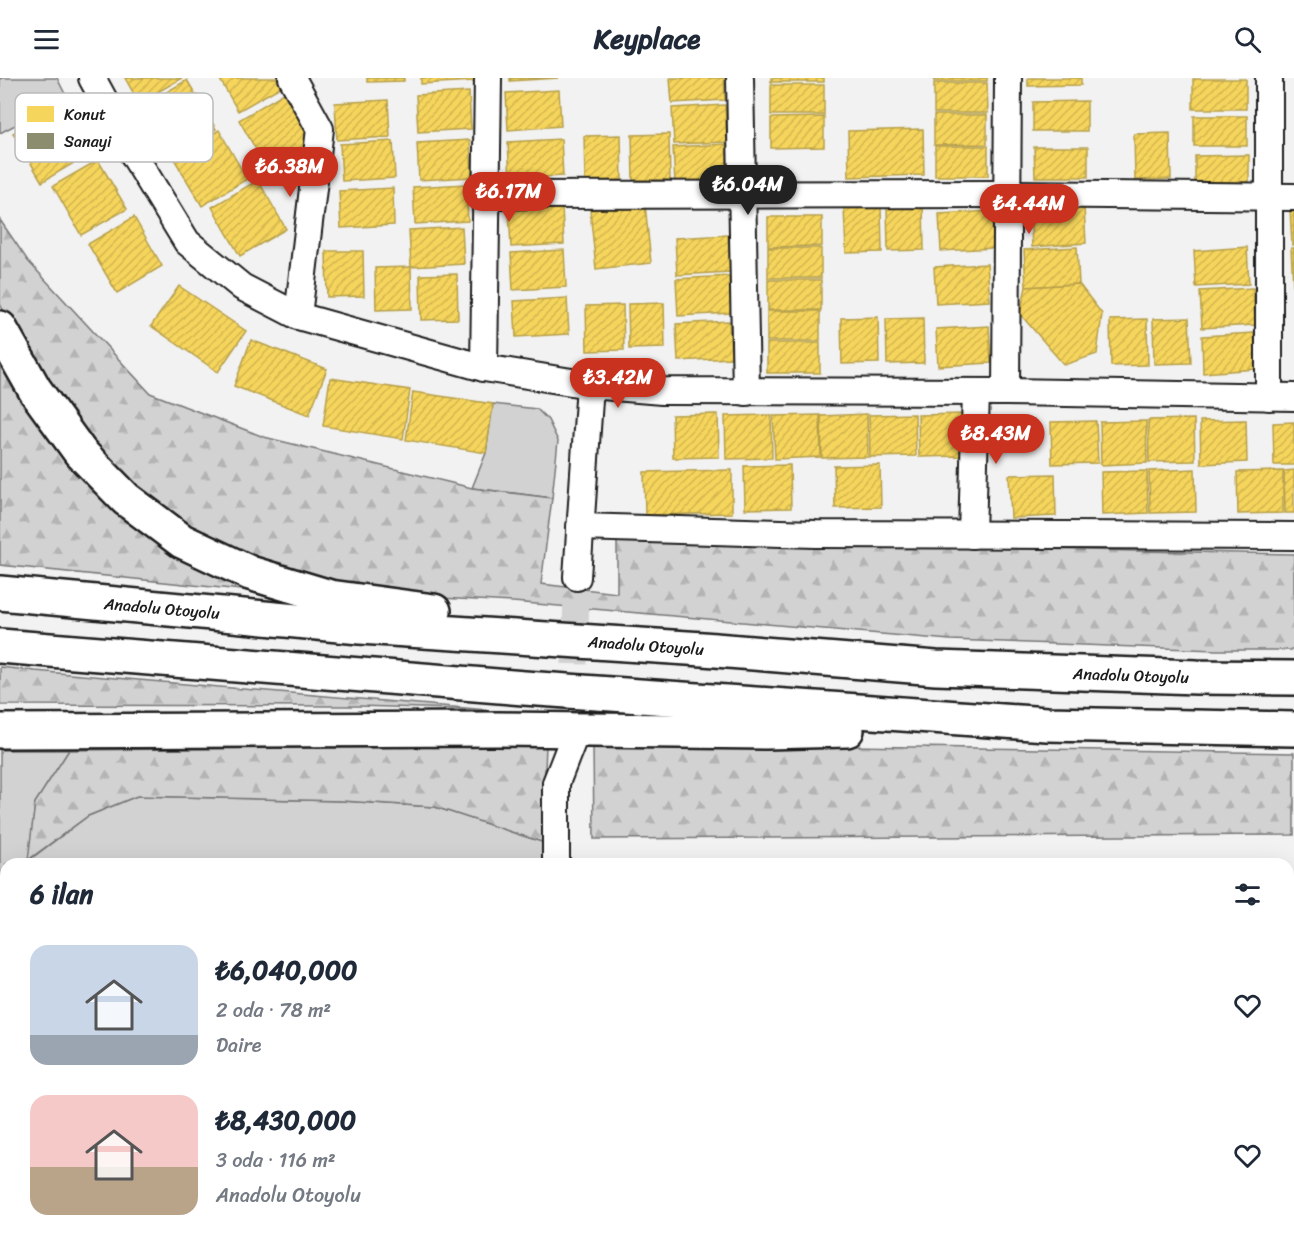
<!DOCTYPE html>
<html lang="tr">
<meta charset="utf-8">
<style>
:root{--surface:#fff;--page:#f2f2f3;--text:#1f2937;--muted:#747a83;--accent:#c8321e}
body{margin:0;font-family:Sriracha,sans-serif;background:var(--page);color:var(--text);height:100vh;display:flex;flex-direction:column;font-size:22px;white-space:nowrap}
*{box-sizing:border-box;margin:0}
p{font-size:20px;color:var(--muted)}
.icon{flex:none;width:33px;height:33px;fill:none;stroke:currentColor;stroke-width:2;stroke-linecap:round;stroke-linejoin:round}
.map{position:relative;flex:1;overflow:hidden}
.drawer{position:absolute;left:0px;top:780px;width:1294px;height:386px;display:flex;flex-direction:column;background:var(--surface);border-radius:18px 18px 0 0;box-shadow:0 6px 24px #0002}
.drawer>*{flex:none}
.price{position:absolute;translate:-50% -51px;padding:0 14px;border-radius:21px;background:var(--accent);color:#fff;font-size:20px;line-height:39px;filter:drop-shadow(0 2px 3px #0008)}
.price::after{content:'';position:absolute;left:50%;top:36px;width:18px;height:14px;margin-left:-9px;background:inherit;clip-path:polygon(0 0,100% 0,50% 100%)}
.price.on{background:#222;color:#fff}
ul{padding:0;list-style:none}
li{display:flex;align-items:center;gap:18px;height:150px;padding:0 30px}
li span{display:grid;place-items:center;flex:none;width:168px;height:120px;border-radius:18px;color:#555}
li>.icon{margin-inline-start:auto}
span .icon{width:72px;height:72px;fill:#fffc;stroke-width:1}
li b{font-size:26px}
h2{display:flex;justify-content:space-between;align-items:center;height:72px;padding:0 30px;font-size:26px}
header{display:flex;justify-content:space-between;align-items:center;height:78px;padding:0 30px;background:var(--surface);font-size:27px;font-weight:700}
.map>svg:first-child{display:block}
.grass{fill:#d2d2d2;stroke:#777;stroke-width:1.5}
.forest{fill:url(#forest-firs);stroke:#777;stroke-width:1.5}
.homes{fill:url(#homes-hatch);stroke:#b59e49;stroke-width:1.5}
.industry{fill:url(#industry-hatch);stroke:#6a6a55;stroke-width:1.5}
.lines{fill:none;stroke-linecap:round;stroke-linejoin:round}
.street-tunnel{stroke:#d2d2d2;stroke-width:26;stroke-dasharray:26 13;stroke-linecap:butt}
.lane-casing{stroke:#1c1c1c;stroke-width:16}
.street-casing{stroke:#1c1c1c;stroke-width:30}
.highway-casing{stroke:#1c1c1c;stroke-width:38}
.lane{stroke:#fff;stroke-width:12}
.street{stroke:#fff;stroke-width:26}
.highway{stroke:#fff;stroke-width:33}
.labels{text-anchor:middle;stroke-width:6;stroke-linejoin:round;paint-order:stroke}
.street-label{font-size:16px;fill:#1c1c1c;stroke:#fff}
.key{fill:#fff;stroke:#bbb;stroke-width:1.5}
.key-label{font-size:16px;fill:#1c1c1c}
</style>
<header><svg class="icon" aria-label="menu" viewBox="0 0 24 24"><path d="M4 6h16M4 12h16M4 18h16"/></svg>Keyplace<svg class="icon" aria-label="search" viewBox="0 0 24 24"><circle cx="10" cy="10" r="6"/><path d="M15 15l6 6"/></svg></header>
<div class="map">
<svg width="1294" height="1165" viewBox="0 0 1294 1165">
<defs>
<pattern id="forest-firs" width="22" height="20" patternUnits="userSpaceOnUse" patternTransform="scale(1.5)"><rect width="22" height="20" fill="#d2d2d2"/><path d="M5 1l3.5 6h-7zM16 11l3.5 6h-7z" fill="#b4b4b4"/></pattern>
<pattern id="homes-hatch" width="6" height="6" patternUnits="userSpaceOnUse" patternTransform="scale(1.5)"><rect width="6" height="6" fill="#f6d55c"/><path d="M-1 1l2-2M0 6l6-6M5 7l2-2" fill="none" stroke="#d2b64f"/></pattern>
<pattern id="industry-hatch" width="6" height="6" patternUnits="userSpaceOnUse" patternTransform="scale(1.5)"><rect width="6" height="6" fill="#8c8c6e"/><path d="M-1 1l2-2M0 6l6-6M5 7l2-2" fill="none" stroke="#72725a"/></pattern>
</defs>
<rect width="100%" height="100%" fill="#f2f2f2"/>
<filter id="ink" filterUnits="userSpaceOnUse"><feTurbulence type="fractalNoise" baseFrequency=".0167" numOctaves="2"/><feDisplacementMap in="SourceGraphic" scale="12" xChannelSelector="R" yChannelSelector="G"/><feConvolveMatrix kernelMatrix="1 2 1 2 8 2 1 2 1" color-interpolation-filters="sRGB"/></filter>
<g filter="url(#ink)">
<g class="grass">
<polygon points="0,0 57,0 67,20 0,55"/>
<polygon points="493,326 537,331 548,342 558,363 552,420 472,410 486,375"/>
<polygon points="0,672 69,672 35,725 29,782 88,738 137,718 342,723 435,729 542,764 543,786 6,786 6,926 0,926"/>
</g>
<g class="forest">
<polygon points="0,142 28,183 150,315 264,359 472,410 552,420 541,506 617,515 617,463 1294,476 1294,572 1217,572 950,562 513,524 422,519 331,504 228,472 185,447 103,383 33,287 0,226"/>
<polygon points="0,274 198,487 251,513 0,487"/>
<polygon points="0,589 35,593 488,632 358,628 0,627"/>
<polygon points="593,664 1294,675 1294,757 594,761"/>
<polygon points="546,668 542,764 435,729 342,723 137,718 88,738 28,782 35,725 69,672"/>
</g>
<g class="homes">
<polygon points="125,0 182,0 139,25"/>
<polygon points="219,0 280,0 284,7 238,33"/>
<polygon points="367,0 404,0 404,3 367,4"/>
<polygon points="421,0 474,0 474,3 421,6"/>
<polygon points="510,0 559,0 510,3"/>
<polygon points="670,0 724,0 725,22 672,25"/>
<rect x="771" y="0" width="53" height="4"/>
<rect x="934" y="0" width="53" height="3"/>
<polygon points="1028,0 1081,0 1081,7 1028,8"/>
<rect x="1193" y="1" width="53" height="30"/>
<polygon points="187,2 216,51 170,78 141,29"/>
<polygon points="934,5 987,5 988,35 934,35"/>
<rect x="771" y="7" width="53" height="30"/>
<polygon points="559,12 561,48 508,52 506,15"/>
<polygon points="469,14 471,51 418,54 416,17"/>
<polygon points="284,15 313,64 267,91 239,42"/>
<polygon points="388,22 390,59 337,62 335,25"/>
<polygon points="1087,23 1087,53 1033,53 1033,24"/>
<polygon points="725,27 727,64 674,66 672,30"/>
<polygon points="59,29 87,77 42,104 13,55"/>
<polygon points="934,37 987,37 987,66 934,67"/>
<rect x="1194" y="38" width="53" height="30"/>
<polygon points="824,39 824,69 771,70 771,40"/>
<polygon points="923,51 924,97 849,99 848,53"/>
<polygon points="219,52 247,101 202,128 173,79"/>
<polygon points="1170,55 1171,101 1135,102 1134,56"/>
<polygon points="669,56 670,102 633,102 632,57"/>
<polygon points="621,57 622,102 585,103 584,58"/>
<polygon points="561,61 563,98 510,101 508,64"/>
<polygon points="470,62 472,99 419,102 417,65"/>
<polygon points="393,63 395,100 342,103 340,66"/>
<polygon points="726,66 728,103 675,106 673,69"/>
<rect x="935" y="68" width="53" height="30"/>
<polygon points="1034,69 1088,69 1088,99 1035,99"/>
<polygon points="1249,77 1249,107 1195,107 1195,78"/>
<polygon points="98,82 127,131 81,157 53,108"/>
<polygon points="258,102 286,151 240,178 212,129"/>
<polygon points="466,106 468,143 415,146 413,109"/>
<polygon points="393,110 394,147 341,150 339,113"/>
<polygon points="645,126 651,185 596,191 590,132"/>
<polygon points="923,127 924,172 888,173 887,128"/>
<polygon points="562,129 564,166 511,169 509,133"/>
<polygon points="844,129 881,129 882,174 846,175"/>
<polygon points="1084,129 1086,165 1032,169 1030,132"/>
<polygon points="1290,130 1294,130 1294,167 1292,167"/>
<polygon points="992,133 994,170 941,173 939,136"/>
<polygon points="134,139 162,188 117,215 88,166"/>
<polygon points="768,139 822,139 822,168 768,169"/>
<polygon points="462,149 464,186 411,189 409,152"/>
<polygon points="728,157 730,194 677,197 675,160"/>
<polygon points="1077,169 1079,206 1026,209 1024,172"/>
<polygon points="1247,169 1249,206 1196,209 1194,173"/>
<rect x="768" y="170" width="53" height="30"/>
<polygon points="1291,170 1294,170 1294,207 1293,207"/>
<polygon points="564,172 566,209 513,212 511,175"/>
<polygon points="326,173 363,173 364,218 327,219"/>
<polygon points="987,186 990,223 936,226 934,189"/>
<polygon points="411,189 412,231 376,232 375,190"/>
<polygon points="457,196 458,241 421,242 420,197"/>
<polygon points="729,198 731,235 678,238 676,201"/>
<rect x="768" y="202" width="53" height="30"/>
<polygon points="1079,206 1102,236 1097,276 1064,287 1020,236 1026,209"/>
<polygon points="179,208 246,253 218,294 151,248"/>
<polygon points="1253,210 1255,247 1202,250 1200,213"/>
<polygon points="567,220 569,256 516,259 514,223"/>
<polygon points="664,225 665,270 629,271 628,226"/>
<polygon points="623,227 624,272 587,273 586,228"/>
<rect x="767" y="233" width="53" height="30"/>
<polygon points="878,239 879,285 842,286 841,240"/>
<polygon points="923,240 924,285 887,286 886,241"/>
<polygon points="1189,240 1191,285 1154,286 1153,241"/>
<polygon points="1147,241 1148,287 1111,288 1110,242"/>
<polygon points="729,243 731,280 678,283 676,246"/>
<polygon points="989,248 991,285 938,288 936,251"/>
<polygon points="1254,255 1256,291 1203,295 1202,258"/>
<polygon points="251,262 327,291 309,337 234,308"/>
<rect x="767" y="265" width="53" height="30"/>
<polygon points="330,300 410,312 403,361 323,348"/>
<polygon points="413,314 493,326 486,375 406,362"/>
<polygon points="718,336 719,379 673,380 672,337"/>
<polygon points="867,336 868,379 822,380 821,338"/>
<polygon points="915,336 916,378 870,379 869,337"/>
<polygon points="964,336 965,378 919,379 918,337"/>
<polygon points="771,337 772,380 726,381 725,338"/>
<polygon points="820,337 821,379 775,381 773,338"/>
<polygon points="1194,341 1195,383 1149,384 1148,342"/>
<polygon points="1246,342 1247,384 1201,386 1200,343"/>
<polygon points="1096,343 1098,385 1052,386 1051,344"/>
<polygon points="1146,343 1147,385 1101,387 1100,344"/>
<polygon points="1294,344 1294,387 1274,387 1273,345"/>
<polygon points="790,387 791,430 745,431 744,388"/>
<polygon points="880,387 881,429 835,430 834,388"/>
<polygon points="1195,391 1196,434 1150,435 1149,393"/>
<polygon points="732,392 732,435 645,437 644,394"/>
<polygon points="1294,392 1294,435 1285,435 1284,393"/>
<polygon points="1147,393 1148,435 1102,437 1101,394"/>
<polygon points="1283,393 1283,435 1238,436 1237,394"/>
<polygon points="1055,396 1056,438 1011,440 1009,397"/>
</g>
<g class="industry">
<polygon points="6,983 6,1085 0,1086 0,984"/>
<polygon points="1,1100 4,1165 0,1165"/>
<polygon points="16,1160 92,1160 93,1165 16,1165"/>
<rect x="101" y="1160" width="76" height="5"/>
<polygon points="183,1160 260,1160 260,1165 184,1165"/>
<rect x="272" y="1160" width="264" height="5"/>
</g>
<g class="lines">
<polyline class="street-tunnel" points="572,664 577,499"/>
<g class="lane-casing">
<polyline id="lane" points="0,937 6,937"/>
</g>
<g class="street-casing">
<g id="street">
<polyline points="92,0 135,79 187,164 242,209 298,238 484,290 590,307 662,313 1006,314 1294,319"/>
<polyline points="292,0 320,51 298,238"/>
<polyline points="740,0 746,314"/>
<polyline points="488,117 1008,116 1294,119"/>
<polyline points="484,290 488,0"/>
<polyline points="1006,314 1008,0"/>
<polyline points="1269,319 1269,0"/>
<polyline points="580,449 816,456 1294,458"/>
<polyline points="972,457 976,314"/>
<polyline points="577,499 590,307"/>
<polyline points="556,786 556,705 572,664"/>
<polyline points="574,1160 574,1165"/>
</g>
</g>
<g class="highway-casing">
<g id="highway">
<polyline points="0,250 35,312 80,374 126,421 182,463 250,495 330,519 434,533"/>
<polyline points="0,515 360,549 703,571 936,590 1197,599 1294,600"/>
<polyline points="0,568 524,610 1047,646 1294,651"/>
<polyline points="0,653 499,651 766,654 847,652"/>
</g>
</g>
<use href="#lane" class="lane"/>
<use href="#street" class="street"/>
<use href="#highway" class="highway"/>
</g>
</g>
<g class="labels">
<g class="street-label">
<text transform="translate(162 530) rotate(5)" y="6">Anadolu Otoyolu</text>
<text transform="translate(646 567) rotate(4)" y="6">Anadolu Otoyolu</text>
<text transform="translate(1131 597) rotate(2)" y="6">Anadolu Otoyolu</text>
</g>
</g>
<rect x="15" y="15" width="198" height="69" rx="9" class="key"/>
<rect x="27" y="28" width="27" height="16" fill="#f6d55c"/>
<rect x="27" y="55" width="27" height="16" fill="#8c8c6e"/>
<g class="key-label">
<text x="64" y="42">Konut</text>
<text x="64" y="69">Sanayi</text>
</g>
</svg>
<b class="price" style="left:290px;top:120px">₺6.38M</b>
<b class="price on" style="left:748px;top:138px">₺6.04M</b>
<b class="price" style="left:509px;top:145px">₺6.17M</b>
<b class="price" style="left:1029px;top:157px">₺4.44M</b>
<b class="price" style="left:618px;top:331px">₺3.42M</b>
<b class="price" style="left:996px;top:387px">₺8.43M</b>
<section class="drawer">
<h2>6 ilan<svg class="icon" aria-label="filters" viewBox="0 0 24 24"><path d="M4 7h16M4 17h16"/><circle cx="9" cy="7" r="2"/><circle cx="15" cy="17" r="2"/></svg></h2>
<ul>
<li><span style="background:linear-gradient(#c9d6e8 75%,#9aa5b1 0)"><svg class="icon" aria-label="home" viewBox="0 0 24 24"><path d="M3 11l9-7 9 7M6 9v11h12V9"/></svg></span><div><b>₺6,040,000</b><p>2 oda · 78 m²</p><p>Daire</p></div><svg class="icon" aria-label="heart" viewBox="0 0 24 24"><path d="M12 20l-8-8c-3-5 5-10 8-4 3-6 11-1 8 4z"/></svg></li>
<li><span style="background:linear-gradient(#f6c9c9 60%,#b9a48a 0)"><svg class="icon" aria-label="home" viewBox="0 0 24 24"><path d="M3 11l9-7 9 7M6 9v11h12V9"/></svg></span><div><b>₺8,430,000</b><p>3 oda · 116 m²</p><p>Anadolu Otoyolu</p></div><svg class="icon" aria-label="heart" viewBox="0 0 24 24"><path d="M12 20l-8-8c-3-5 5-10 8-4 3-6 11-1 8 4z"/></svg></li>
</ul>
</section>
</div>
